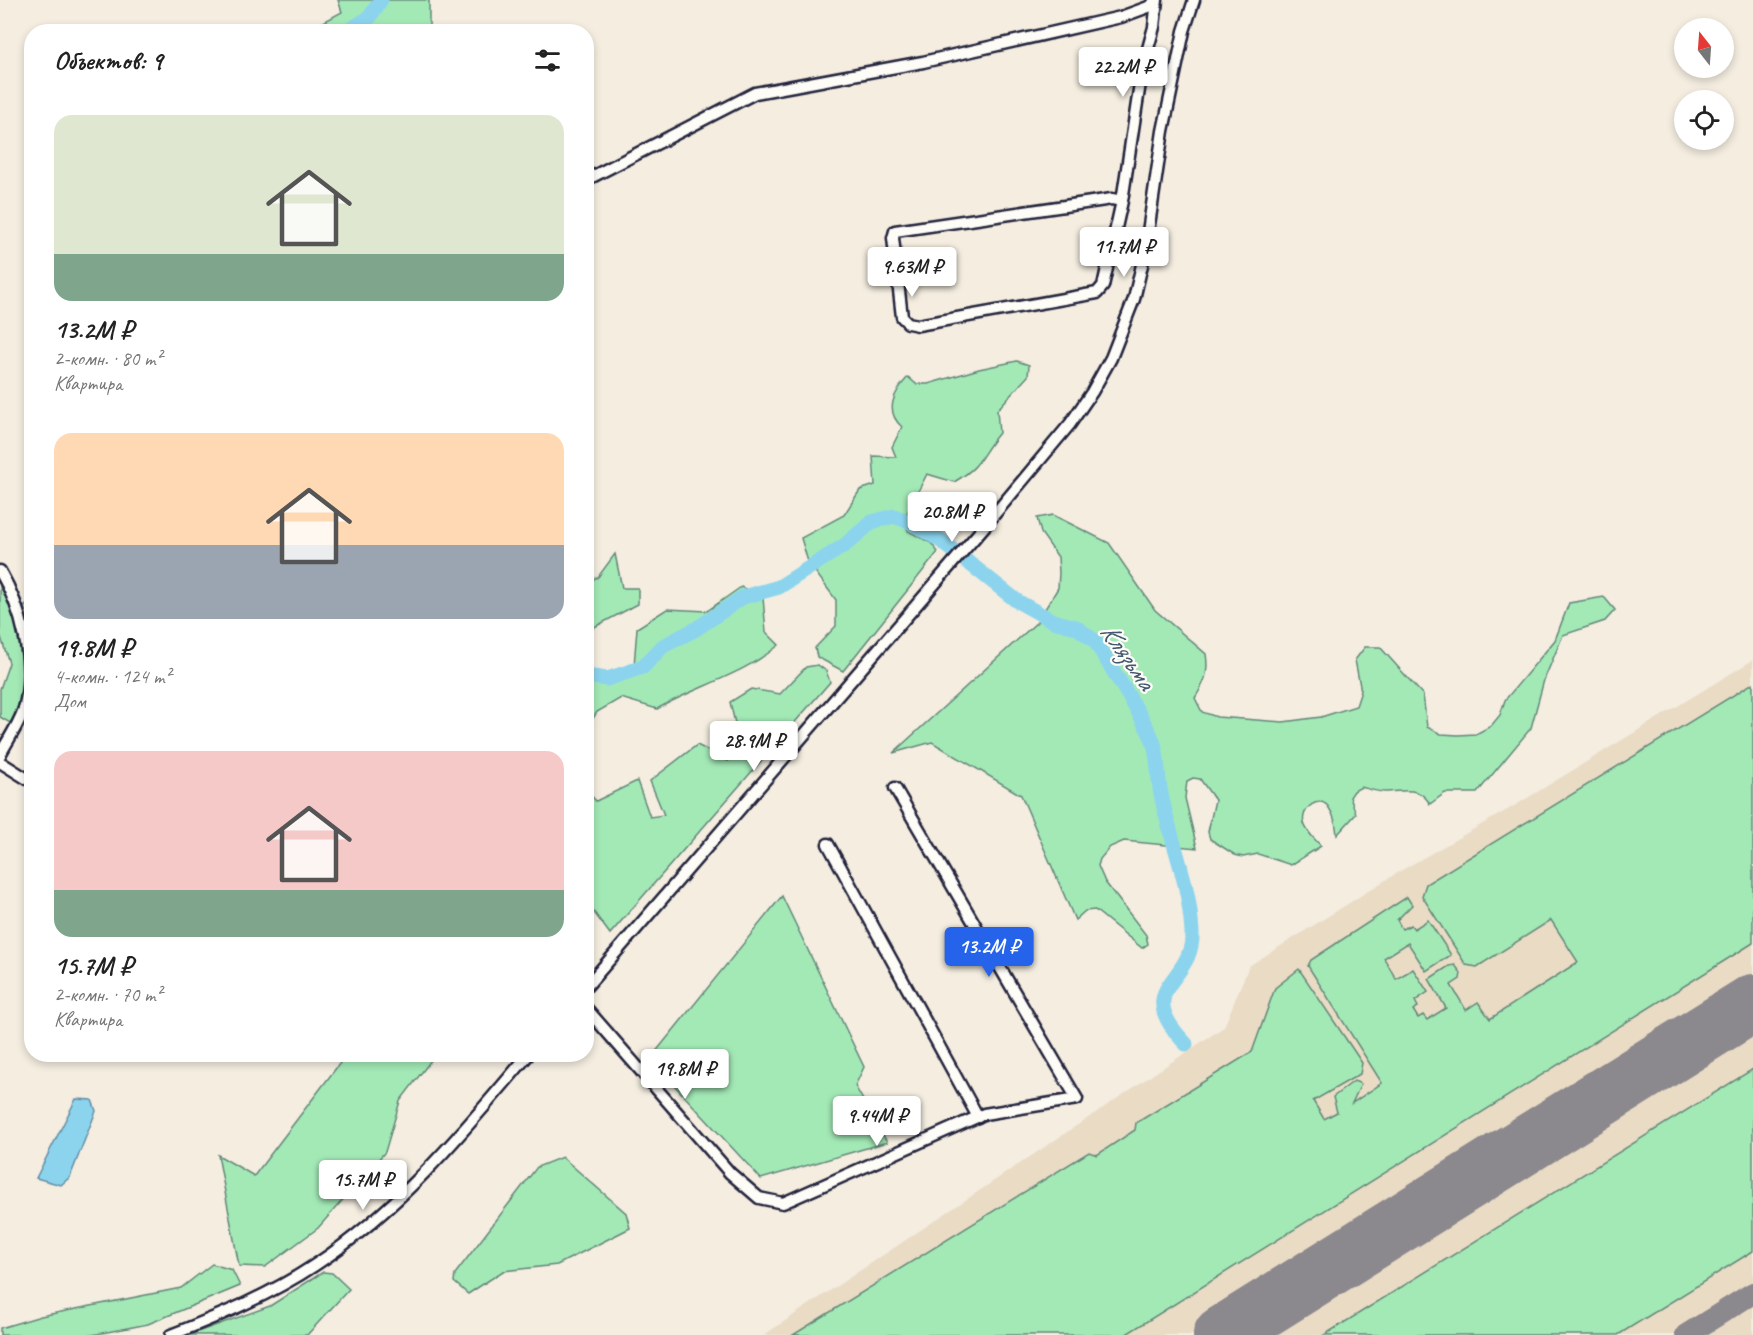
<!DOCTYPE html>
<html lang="ru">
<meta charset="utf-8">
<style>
:root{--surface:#fff;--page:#f6f6f6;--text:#222;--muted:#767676;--accent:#2563eb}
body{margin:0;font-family:Caveat,sans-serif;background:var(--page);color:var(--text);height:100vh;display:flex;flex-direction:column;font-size:22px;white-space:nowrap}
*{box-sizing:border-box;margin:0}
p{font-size:20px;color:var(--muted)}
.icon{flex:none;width:33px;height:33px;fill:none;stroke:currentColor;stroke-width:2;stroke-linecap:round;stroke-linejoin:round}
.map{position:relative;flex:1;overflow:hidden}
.side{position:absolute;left:24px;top:24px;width:570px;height:1038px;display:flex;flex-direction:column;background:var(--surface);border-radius:24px;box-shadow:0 3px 9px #0003}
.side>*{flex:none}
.needle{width:39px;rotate:343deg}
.fabs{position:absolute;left:1674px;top:18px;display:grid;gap:12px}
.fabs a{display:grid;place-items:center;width:60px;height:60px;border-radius:50%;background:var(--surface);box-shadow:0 3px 9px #0003;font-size:30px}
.price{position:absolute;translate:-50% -51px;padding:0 14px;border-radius:6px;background:#fff;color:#222;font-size:20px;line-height:39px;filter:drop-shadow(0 2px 3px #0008)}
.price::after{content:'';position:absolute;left:50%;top:36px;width:18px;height:14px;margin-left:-9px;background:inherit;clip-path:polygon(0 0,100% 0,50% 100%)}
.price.current{background:var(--accent);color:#fff}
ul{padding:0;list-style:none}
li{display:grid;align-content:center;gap:12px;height:318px;padding:0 30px}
li span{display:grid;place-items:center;height:186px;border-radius:18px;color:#555}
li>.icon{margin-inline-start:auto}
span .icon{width:108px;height:108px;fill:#fffc;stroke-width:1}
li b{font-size:26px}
h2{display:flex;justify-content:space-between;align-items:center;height:72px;padding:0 30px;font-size:26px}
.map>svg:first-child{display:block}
.built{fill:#e9dbc4}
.green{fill:#a3e9b6;stroke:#628678;stroke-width:1.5}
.water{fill:#8cd4ed;stroke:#628da6;stroke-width:1.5}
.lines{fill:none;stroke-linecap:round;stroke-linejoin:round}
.river{stroke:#8cd4ed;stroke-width:15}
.taxiway{stroke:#8b888e;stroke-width:22}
.runway{stroke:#8b888e;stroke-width:58}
.minor-casing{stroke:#22223b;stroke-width:15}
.minor{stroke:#fdfcf7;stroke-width:10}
.labels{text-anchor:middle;stroke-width:4.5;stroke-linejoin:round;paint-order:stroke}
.water-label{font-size:27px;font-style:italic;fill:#425770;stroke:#fdfcf7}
</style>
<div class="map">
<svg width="1753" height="1335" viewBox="0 0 1753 1335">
<rect width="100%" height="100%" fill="#f4ede0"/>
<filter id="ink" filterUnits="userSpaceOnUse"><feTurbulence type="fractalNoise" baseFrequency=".0167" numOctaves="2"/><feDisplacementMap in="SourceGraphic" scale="12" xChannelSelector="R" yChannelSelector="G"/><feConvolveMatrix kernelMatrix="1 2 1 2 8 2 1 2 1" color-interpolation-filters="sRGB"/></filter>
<g filter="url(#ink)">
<polygon class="built" points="1753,660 1753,1335 764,1335 1224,1027 1249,966 1397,873 1516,805"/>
<g class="green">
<polygon points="338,0 429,0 429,31 307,31 342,12"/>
<path d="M1017 361 1029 365 1028 376 997 410 999 433C979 457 983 465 954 482L927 474 904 519 908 531 931 543 938 552 843 671 817 657 815 648 836 626V600L808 562 801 538 844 515 860 490 875 485 873 456 896 457 892 447 902 427C884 411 894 392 908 377L916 384H928L979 369Z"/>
<path d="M1053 515 1109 543 1155 610 1206 654C1209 673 1205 682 1195 698L1202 712 1217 717 1283 722 1321 717 1356 706 1361 691 1355 660 1365 647H1380L1423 695 1427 727 1441 734 1458 735 1476 734 1491 726 1500 715 1505 700 1555 640 1569 603 1604 597 1615 610 1605 621 1563 635 1544 680 1531 728 1477 793H1445L1430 804C1419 785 1404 792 1385 792 1377 792 1369 789 1361 787L1354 791 1350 797 1356 814 1337 835C1336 826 1335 816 1329 808 1320 793 1300 809 1304 823 1306 832 1315 839 1321 846L1291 865 1258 854 1243 857 1235 855 1210 839 1208 832 1215 800 1200 779 1193 778 1187 781 1185 798 1197 848 1124 841 1110 847 1100 859 1098 866 1105 882 1146 935 1148 944 1142 948 1095 910 1085 911 1075 920 1021 795 932 742 893 753 1037 622 1058 588 1059 573 1058 557 1041 533 1037 518Z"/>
<polygon points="615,554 622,588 638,588 638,604 587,631 587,582 598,577"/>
<polygon points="0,582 11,608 24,607 31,601 31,716 27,714 10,723 0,717 0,689 9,663 0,634"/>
<path d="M741 587 763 598 766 632 779 645C743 675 697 686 657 709L621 698 597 712 587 728V684L634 666 637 628 667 609 707 611Z"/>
<polygon points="818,665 826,671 830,682 610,934 587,903 587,791 596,801 637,781 650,817 664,815 650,781 697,745 728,761 739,740 730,702 751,689 780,694 806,667"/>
<polygon points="1753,683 1753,943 1125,1335 793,1335 1089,1152 1097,1155 1135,1130 1136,1123 1252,1052 1275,988 1299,969 1362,1063 1360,1074 1313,1101 1324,1119 1337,1112 1333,1097 1354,1081 1361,1084 1352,1103 1382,1083 1308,966 1311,960 1407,897 1412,905 1397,920 1402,929 1411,925 1414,929 1428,920 1451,955 1426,971 1408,943 1384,958 1396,979 1413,969 1428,992 1415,1001 1418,1007 1413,1010 1418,1018 1423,1015 1427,1020 1446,1008 1429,979 1449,966 1455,965 1461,973 1460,979 1451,985 1466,1010 1478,1002 1490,1019 1578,962 1551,920 1477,967 1466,965 1422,896 1426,884"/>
<polygon points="782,896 864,1067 855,1086 887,1142 761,1179 650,1059"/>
<polygon points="346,1055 435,1055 400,1101 385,1152 318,1228 265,1267 239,1266 218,1155 254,1176"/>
<polygon points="1753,1069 1753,1251 1618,1335 1324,1335"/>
<polygon points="562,1157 626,1213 630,1228 557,1265 503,1271 468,1294 454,1282 455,1274 537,1167"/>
<polygon points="212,1264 232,1270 240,1286 148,1324 92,1335 0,1335 0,1328 41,1316 181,1288"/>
<polygon points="323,1272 332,1273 349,1289 307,1335 189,1335 270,1306"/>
</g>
<polygon class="water" points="76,1099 92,1100 96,1111 70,1177 61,1185 36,1178"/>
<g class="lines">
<g class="river">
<polyline points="346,32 369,18 381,0"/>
<path d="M586 676 607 679 643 667 663 646 696 629 743 597 779 587 845 545 872 522 894 516 912 523 940 540 1017 601 1053 621 1076 627 1095 641C1113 672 1135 703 1151 736 1159 752 1157 776 1161 794 1171 843 1189 879 1192 932 1195 984 1129 985 1186 1044"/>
</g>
<polyline class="taxiway" points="1686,1335 1753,1293"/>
<polyline class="runway" points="1222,1335 1753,1003"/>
<g class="minor-casing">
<g id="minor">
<polyline points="586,180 755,93 923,62 1121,17 1151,6 1155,0"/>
<polyline points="1122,201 1112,199 895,231 893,238 902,317 908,323 918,325 1097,293 1103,286 1122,201 1142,70 1154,27 1157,0"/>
<path d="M0 571C22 609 35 661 25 705 21 722 8 739 0 755"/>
<polyline points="0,762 32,782"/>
<polyline points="828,844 978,1117"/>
<polyline points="586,987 983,528 1070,424 1092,392 1111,358 1134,299 1145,252 1163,131 1184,31 1194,0"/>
<polyline points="586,1008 730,1173 759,1198 783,1203 984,1114 1077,1099 895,788"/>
<path d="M171 1335C221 1315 270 1295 315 1265 400 1209 464 1131 529 1054"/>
</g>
</g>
<use href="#minor" class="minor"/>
</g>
</g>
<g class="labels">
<g class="water-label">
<text transform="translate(1128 656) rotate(55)" y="9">Клязьма</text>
</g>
</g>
</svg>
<div class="fabs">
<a><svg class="needle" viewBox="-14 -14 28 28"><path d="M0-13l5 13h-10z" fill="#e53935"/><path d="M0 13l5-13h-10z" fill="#767676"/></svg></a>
<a><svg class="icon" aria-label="locate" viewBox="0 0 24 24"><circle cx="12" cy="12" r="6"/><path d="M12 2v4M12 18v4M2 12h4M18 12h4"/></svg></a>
</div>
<b class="price" style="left:1123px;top:98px">22.2M ₽</b>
<b class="price" style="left:1124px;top:278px">11.7M ₽</b>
<b class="price" style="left:912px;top:298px">9.63M ₽</b>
<b class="price" style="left:952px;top:543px">20.8M ₽</b>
<b class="price" style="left:754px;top:772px">28.9M ₽</b>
<b class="price current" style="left:989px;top:978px">13.2M ₽</b>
<b class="price" style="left:685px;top:1100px">19.8M ₽</b>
<b class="price" style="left:877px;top:1147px">9.44M ₽</b>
<b class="price" style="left:363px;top:1211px">15.7M ₽</b>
<section class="side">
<h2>Объектов: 9<svg class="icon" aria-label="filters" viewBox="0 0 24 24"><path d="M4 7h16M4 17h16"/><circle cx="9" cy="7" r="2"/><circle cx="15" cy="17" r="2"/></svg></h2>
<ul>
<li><span style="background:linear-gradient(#dfe7d0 75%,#7fa58c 0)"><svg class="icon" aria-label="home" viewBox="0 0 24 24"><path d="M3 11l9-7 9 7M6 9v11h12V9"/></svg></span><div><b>13.2M ₽</b><p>2-комн. · 80 m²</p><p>Квартира</p></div></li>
<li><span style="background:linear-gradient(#ffd9b3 60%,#9aa5b1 0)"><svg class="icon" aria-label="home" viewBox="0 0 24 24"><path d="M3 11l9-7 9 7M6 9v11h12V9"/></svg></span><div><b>19.8M ₽</b><p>4-комн. · 124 m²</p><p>Дом</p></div></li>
<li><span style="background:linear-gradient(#f6c9c9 75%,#7fa58c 0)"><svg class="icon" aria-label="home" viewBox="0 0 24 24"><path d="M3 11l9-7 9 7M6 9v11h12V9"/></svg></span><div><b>15.7M ₽</b><p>2-комн. · 70 m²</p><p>Квартира</p></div></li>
</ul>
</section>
</div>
